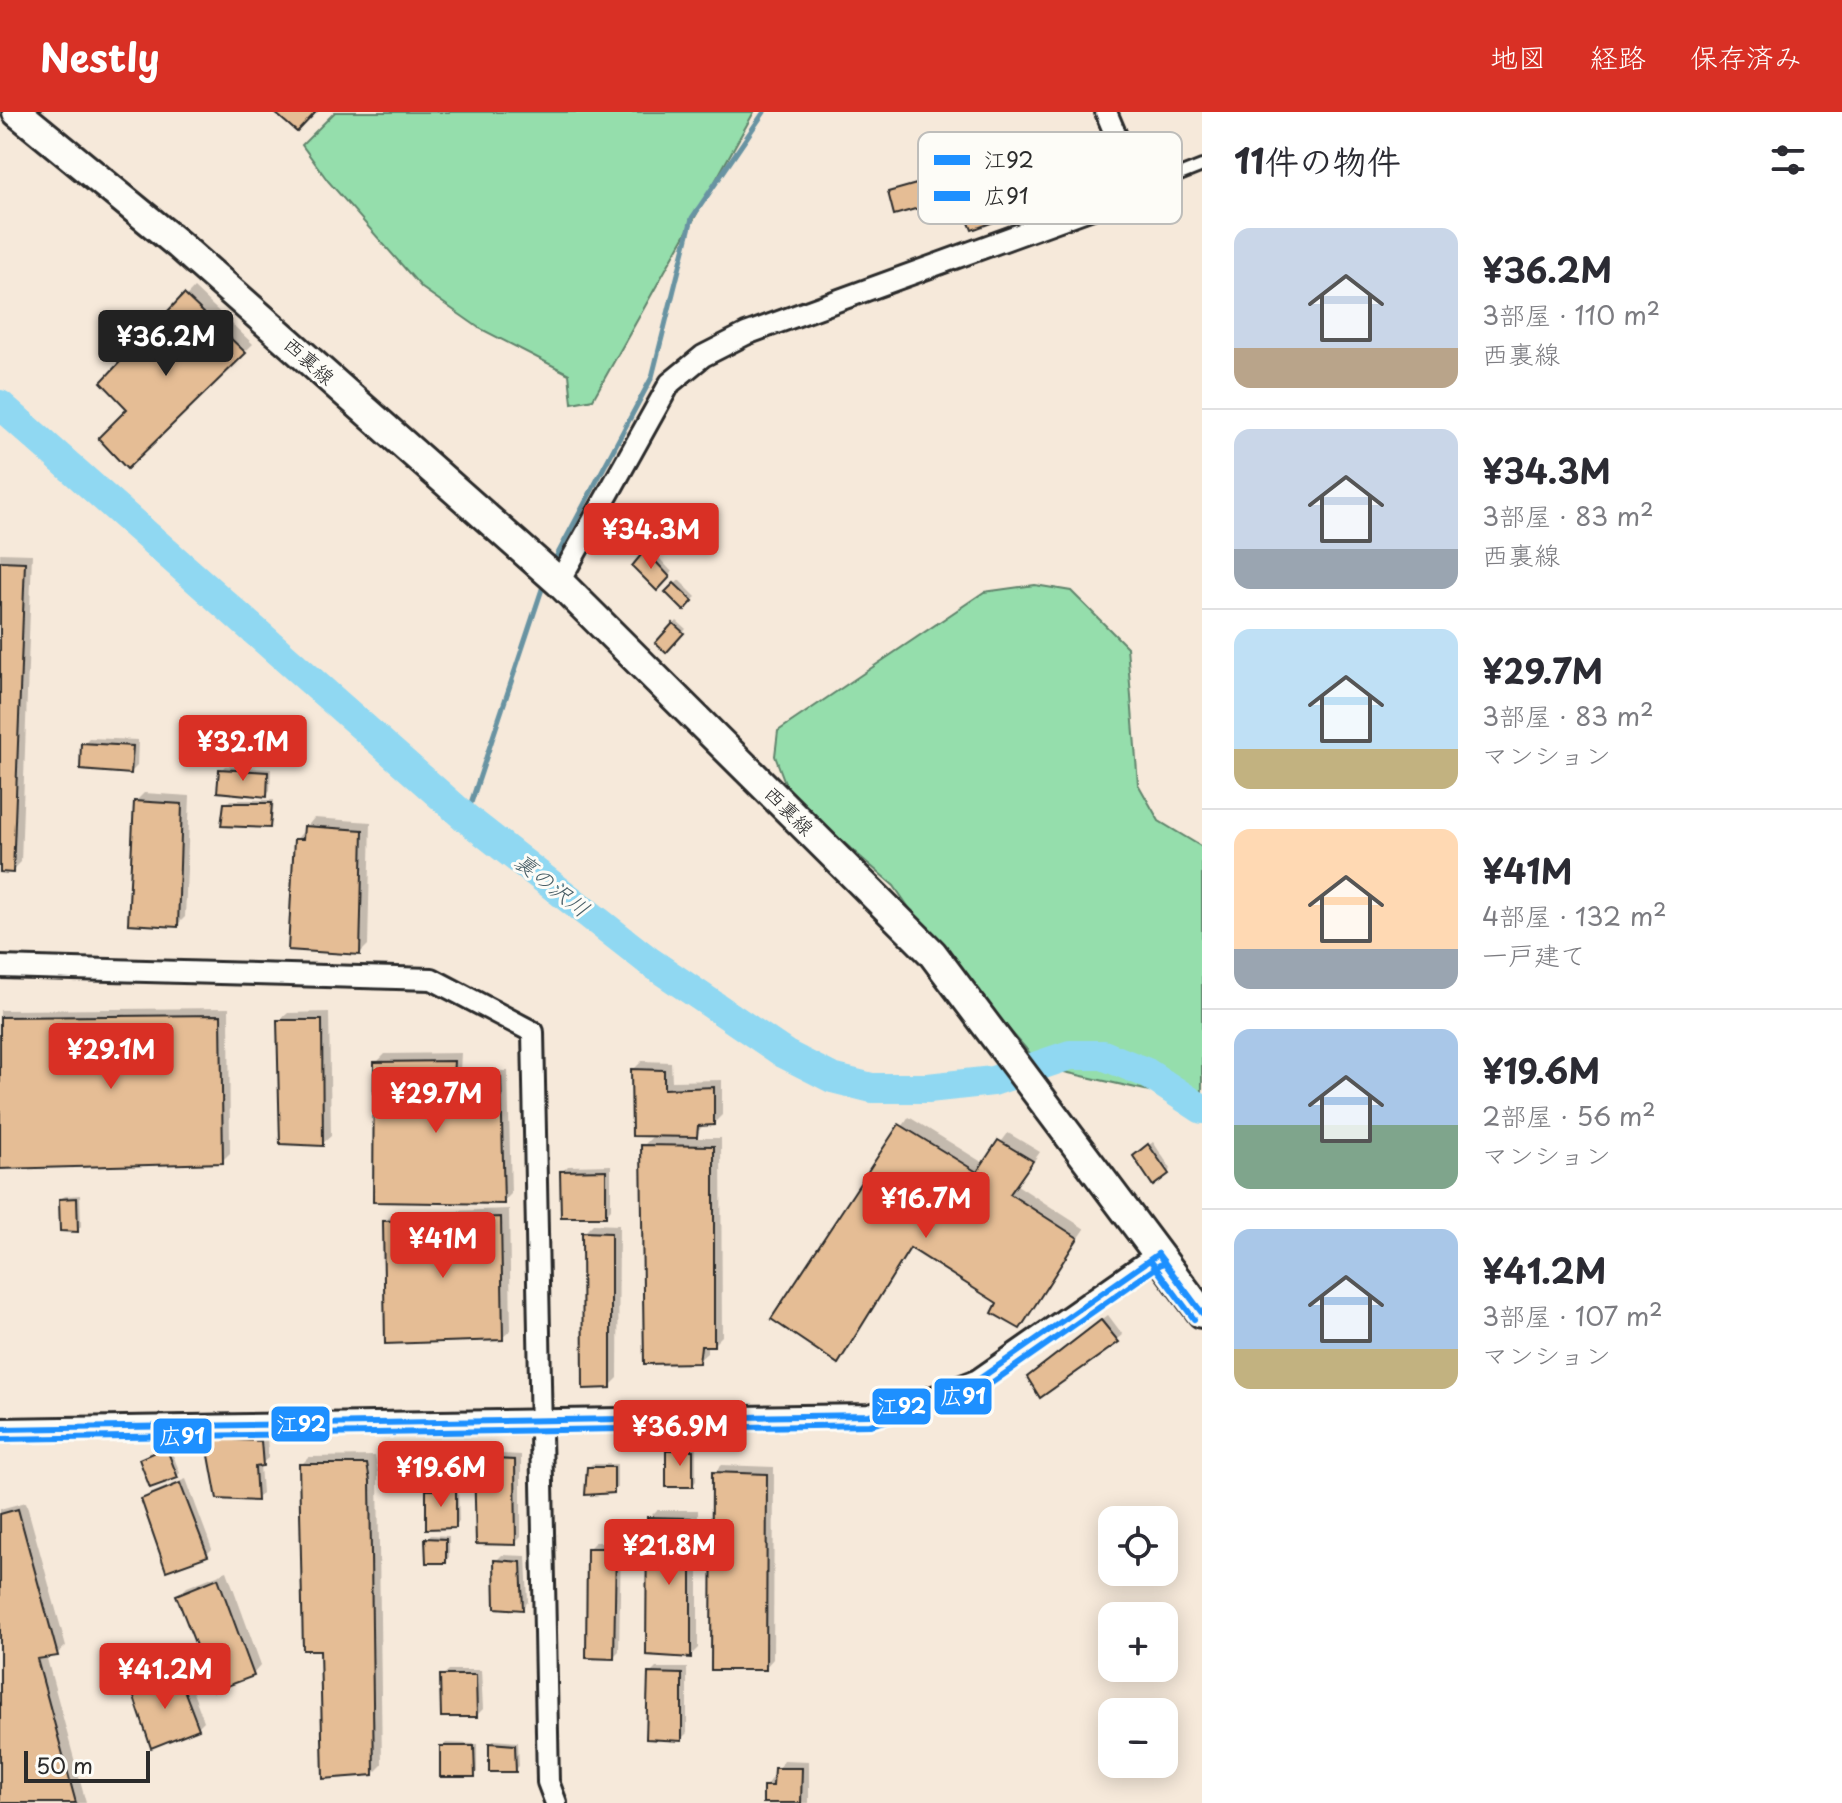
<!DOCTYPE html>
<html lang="ja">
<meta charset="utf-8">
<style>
:root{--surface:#fff;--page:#f7f7f7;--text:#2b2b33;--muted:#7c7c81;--line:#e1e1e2;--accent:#d93025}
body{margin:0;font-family:"Playpen Sans","Klee One",sans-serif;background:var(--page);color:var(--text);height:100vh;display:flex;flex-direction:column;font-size:30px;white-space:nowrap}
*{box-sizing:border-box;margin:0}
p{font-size:26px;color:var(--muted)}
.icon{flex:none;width:44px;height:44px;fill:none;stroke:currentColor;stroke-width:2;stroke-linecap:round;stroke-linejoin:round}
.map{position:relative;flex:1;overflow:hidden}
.side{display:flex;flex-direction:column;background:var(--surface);width:640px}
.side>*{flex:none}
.controls{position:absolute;left:1098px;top:1394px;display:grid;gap:16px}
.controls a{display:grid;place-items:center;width:80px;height:80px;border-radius:16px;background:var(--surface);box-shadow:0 4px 20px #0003;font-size:40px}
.scale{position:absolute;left:24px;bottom:20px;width:126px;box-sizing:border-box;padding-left:8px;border:4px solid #2b2b2b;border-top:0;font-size:22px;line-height:28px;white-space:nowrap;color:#2b2b2b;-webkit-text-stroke:6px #fdfcf7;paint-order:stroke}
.price{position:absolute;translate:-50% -68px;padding:0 18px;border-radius:8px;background:var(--accent);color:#fff;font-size:26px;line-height:52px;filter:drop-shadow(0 2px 4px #0008)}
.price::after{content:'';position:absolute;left:50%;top:48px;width:24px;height:18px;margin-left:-12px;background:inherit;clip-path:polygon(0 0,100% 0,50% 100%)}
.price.on{background:#222;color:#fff}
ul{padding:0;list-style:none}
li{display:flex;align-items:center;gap:24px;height:200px;padding:0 32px}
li+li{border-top:2px solid var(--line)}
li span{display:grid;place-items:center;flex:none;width:224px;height:160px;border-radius:16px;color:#555}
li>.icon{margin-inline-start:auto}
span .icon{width:96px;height:96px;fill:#fffc;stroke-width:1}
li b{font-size:34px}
h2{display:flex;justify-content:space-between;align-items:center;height:96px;padding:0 32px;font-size:34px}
header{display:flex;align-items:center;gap:48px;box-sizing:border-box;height:112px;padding:0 40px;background:var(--accent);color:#fff}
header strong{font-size:38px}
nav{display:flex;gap:44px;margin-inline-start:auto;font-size:28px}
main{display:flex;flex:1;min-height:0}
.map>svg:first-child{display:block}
.green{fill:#95deac;stroke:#60846c;stroke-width:2}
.shadow{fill:#0003}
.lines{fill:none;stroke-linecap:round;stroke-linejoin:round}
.stream{stroke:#6893a2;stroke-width:5}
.river{stroke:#90d8f2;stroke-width:30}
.building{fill:#e5bd95;stroke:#2b2b2b;stroke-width:2}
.lane-casing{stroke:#2b2b2b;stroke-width:16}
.street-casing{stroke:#2b2b2b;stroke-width:26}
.secondary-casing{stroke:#2b2b2b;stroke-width:34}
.lane{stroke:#fdfcf7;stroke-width:10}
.street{stroke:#fdfcf7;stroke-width:20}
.secondary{stroke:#fdfcf7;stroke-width:28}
.bus-1-casing{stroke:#fdfcf7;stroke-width:12}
.bus-2-casing{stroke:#fdfcf7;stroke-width:12}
.bus-1{stroke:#1e90ff;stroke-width:6}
.bus-2{stroke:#1e90ff;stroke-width:6}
.labels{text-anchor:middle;stroke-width:6;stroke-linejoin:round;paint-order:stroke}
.street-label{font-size:20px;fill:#2b2b2b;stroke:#fdfcf7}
.water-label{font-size:22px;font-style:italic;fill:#495f67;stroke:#fdfcf7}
.key{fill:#fdfcf7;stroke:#bebdba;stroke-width:2}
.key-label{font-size:22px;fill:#2b2b2b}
.line-badge{stroke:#fdfcf7;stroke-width:3}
.badge-label{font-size:22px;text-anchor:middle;font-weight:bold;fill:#fff}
</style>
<header>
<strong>Nestly</strong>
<nav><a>地図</a><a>経路</a><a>保存済み</a></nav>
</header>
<main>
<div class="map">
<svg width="1202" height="1691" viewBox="0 0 1202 1691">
<rect width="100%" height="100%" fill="#f6e9da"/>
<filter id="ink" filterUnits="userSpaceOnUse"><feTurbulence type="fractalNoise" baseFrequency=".0125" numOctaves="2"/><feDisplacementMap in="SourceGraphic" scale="16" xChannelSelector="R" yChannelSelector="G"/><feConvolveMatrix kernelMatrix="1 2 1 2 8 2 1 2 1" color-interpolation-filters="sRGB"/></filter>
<g filter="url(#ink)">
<g class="green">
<polygon points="335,0 754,0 593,287 572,291 569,262 479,216 422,176 328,69 302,33"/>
<polygon points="1035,473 1071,479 1127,535 1138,672 1159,709 1202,735 1202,1005 1154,980 1042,955 934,832 894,774 790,684 775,644 778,619 984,480"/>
</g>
<g class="shadow">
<polygon points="924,69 929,89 925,93 890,80"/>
<polygon points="194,176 253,232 127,354 130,297 104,270"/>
<polygon points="650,436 672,460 657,476 646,440"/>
<polygon points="0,441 32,442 21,750 12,759 0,758"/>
<polygon points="679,468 696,485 684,496 668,480"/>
<polygon points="677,509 686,517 666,538 658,531"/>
<polygon points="89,626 138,628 137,654 131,660 83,632"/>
<polygon points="225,654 271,657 270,679 267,683 221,658"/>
<polygon points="144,681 190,684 185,805 177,813 135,690"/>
<polygon points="230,688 274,688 272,710 269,714 226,692"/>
<polygon points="314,706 371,710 368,833 360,841 296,728"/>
<polygon points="229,896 230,1041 222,1049 0,1055 0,898"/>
<polygon points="329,900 331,1024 322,1032 279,909 288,901"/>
<polygon points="461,941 460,959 508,959 511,1082 503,1090 376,951 385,942"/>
<polygon points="642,949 671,950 672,969 722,968 722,1003 714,1011 705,1011 693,1026 721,1026 722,1224 714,1232 707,1232 707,1241 698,1249 643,1034 655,1022 633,958"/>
<polygon points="909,1005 985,1052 1008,1021 1040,1040 1017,1073 1085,1117 1019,1214 1000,1191 912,1135 838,1249 774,1206"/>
<polygon points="1153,1030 1171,1057 1167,1061 1139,1041"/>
<polygon points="611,1053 611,1097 605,1103 562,1060 568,1054"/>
<polygon points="80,1083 81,1114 78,1118 61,1087 65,1084"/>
<polygon points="509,1097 511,1218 502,1226 385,1110 394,1101"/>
<polygon points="593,1112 619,1113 618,1266 610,1274 584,1121"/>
<polygon points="1108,1203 1123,1223 1117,1228 1035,1259"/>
<polygon points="214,1322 267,1323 268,1346 260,1353 262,1381 256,1387 208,1328"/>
<polygon points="169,1333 180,1361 177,1364 141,1347"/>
<polygon points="672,1335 696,1335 696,1369 693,1373 668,1339"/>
<polygon points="431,1339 448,1340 448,1366 444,1369 427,1342"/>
<polygon points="482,1341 521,1343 521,1425 515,1431 476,1347"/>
<polygon points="375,1344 378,1360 382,1653 374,1661 322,1536 301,1353 309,1345"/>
<polygon points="592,1352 617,1352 617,1376 613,1379 588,1356"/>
<polygon points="722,1353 774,1355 773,1547 765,1556 714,1361"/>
<polygon points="186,1367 212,1437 206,1443 143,1388 149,1382"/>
<polygon points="431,1375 458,1375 459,1410 455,1414 428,1379"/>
<polygon points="26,1390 66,1534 57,1542 46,1543 86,1691 0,1691 0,1397"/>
<polygon points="657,1398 698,1398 698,1536 690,1544 649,1406"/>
<polygon points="431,1423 449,1424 449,1445 446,1449 427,1427"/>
<polygon points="595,1430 621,1430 619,1539 613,1545 589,1436"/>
<polygon points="502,1443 526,1444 528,1490 522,1496 496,1449"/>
<polygon points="227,1459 261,1553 253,1562 178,1484 187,1475"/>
<polygon points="656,1556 687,1556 687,1621 681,1627 650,1562"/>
<polygon points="184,1557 204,1609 198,1615 153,1633 134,1580 140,1574"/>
<polygon points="449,1558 481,1558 483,1597 477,1603 442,1564"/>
<polygon points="494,1628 518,1630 519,1654 515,1658 491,1632"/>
<polygon points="446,1631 477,1632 477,1660 474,1663 442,1635"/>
<polygon points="784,1648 809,1649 809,1691 765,1691 765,1675"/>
</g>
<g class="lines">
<g class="stream">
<polyline points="553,451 652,265 692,106 764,0"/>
<polyline points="466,706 544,471"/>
</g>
<polyline class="river" points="0,293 466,706 650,850 785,942 832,966 872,976 928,976 993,969 1070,943 1103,943 1147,961 1202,997"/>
</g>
<g class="building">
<polygon points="274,0 316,0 297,20"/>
<polygon points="920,71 926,94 894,103 888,80"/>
<polygon points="997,82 1005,106 972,118 963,96"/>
<polygon points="184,182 246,241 127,357 98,326 127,297 101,270"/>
<polygon points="645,438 670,465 657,479 632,454"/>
<polygon points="0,449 25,450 13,761 0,760"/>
<polygon points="674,471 693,489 684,499 665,480"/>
<polygon points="673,511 684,521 666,541 655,531"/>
<polygon points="81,631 133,634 131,662 80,658"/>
<polygon points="219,657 268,660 267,685 217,680"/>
<polygon points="134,689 182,692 178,815 128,812"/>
<polygon points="224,691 272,691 270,716 221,714"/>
<polygon points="304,714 363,718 360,843 288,838 294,727 303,727"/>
<polygon points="221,903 223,1051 0,1057 0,905"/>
<polygon points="277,908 322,908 323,1034 280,1032"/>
<polygon points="454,949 453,966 501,966 504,1092 373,1090 374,950"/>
<polygon points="631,957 664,958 664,977 714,975 714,1013 698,1014 697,1025 632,1024"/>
<polygon points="899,1012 977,1060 998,1028 1033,1049 1010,1082 1078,1126 1020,1217 992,1201 997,1191 910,1136 838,1252 771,1207"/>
<polygon points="1148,1032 1169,1062 1153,1074 1133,1044"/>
<polygon points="641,1033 714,1034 714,1234 701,1234 699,1251 644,1252"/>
<polygon points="606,1058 606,1105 561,1105 560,1059"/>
<polygon points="77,1086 78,1120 60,1119 59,1087"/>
<polygon points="501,1105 503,1228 385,1232 383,1109"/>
<polygon points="582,1120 611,1121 611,1276 583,1277"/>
<polygon points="1101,1208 1119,1230 1040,1286 1027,1265"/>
<polygon points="206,1327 261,1329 263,1354 255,1355 257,1389 217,1387"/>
<polygon points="166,1335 178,1366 150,1376 139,1347"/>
<rect x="666" y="1338" width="27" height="37"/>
<polygon points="425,1342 445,1343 445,1371 425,1371"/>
<polygon points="474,1346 515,1348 516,1433 476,1432"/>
<polygon points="299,1352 367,1352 370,1369 374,1663 323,1667 320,1538 303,1538"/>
<polygon points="587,1355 614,1355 614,1381 585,1383"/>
<polygon points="712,1360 767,1362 766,1558 711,1558"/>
<polygon points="180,1371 208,1444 166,1459 141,1387"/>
<polygon points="426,1378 456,1378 456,1416 426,1417"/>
<polygon points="18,1397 58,1544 37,1547 76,1691 0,1691 0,1402"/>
<polygon points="647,1405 691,1406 691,1546 646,1543"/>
<polygon points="425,1426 446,1427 446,1451 426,1451"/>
<polygon points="587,1436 616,1436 614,1547 586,1546"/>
<polygon points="494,1448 521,1450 523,1498 495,1496"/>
<polygon points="218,1466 254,1564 214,1579 176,1483"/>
<polygon points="648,1561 682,1562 682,1629 646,1627"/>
<polygon points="178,1562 199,1617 151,1636 132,1579"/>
<polygon points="440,1563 476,1563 477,1605 441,1605"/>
<polygon points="489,1631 515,1633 516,1660 489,1660"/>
<polygon points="440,1634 474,1634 475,1665 440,1665"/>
<polygon points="774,1656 802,1656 801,1691 763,1691 763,1674 773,1674"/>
</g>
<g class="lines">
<g class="lane-casing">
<polyline id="lane" points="1139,79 1202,54"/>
</g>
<g class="street-casing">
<g id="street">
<polyline points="559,470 670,271 703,244 746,222 1139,79 1106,0"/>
<polyline points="0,855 432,867 533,920 548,1670 556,1691"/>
<polyline points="0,1317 869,1303 923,1289 978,1268 1158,1142"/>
</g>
</g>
<g class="secondary-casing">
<polyline id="secondary" points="17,0 179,133 559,470 932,841 1202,1201"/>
</g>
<use href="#lane" class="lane"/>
<use href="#street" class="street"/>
<use href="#secondary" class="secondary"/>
<g class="bus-1-casing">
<g id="bus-1">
<polyline points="1158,1142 1202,1201"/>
<polyline points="0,1317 869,1303 923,1289 978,1268 1158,1142"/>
</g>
</g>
<g class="bus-2-casing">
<g id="bus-2">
<polyline points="1150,1148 1194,1207"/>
<polyline points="0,1327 870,1313 927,1298 983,1277 1164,1150"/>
</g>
</g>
<use href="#bus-1" class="bus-1"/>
<use href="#bus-2" class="bus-2"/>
</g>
</g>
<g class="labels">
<g class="street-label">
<text transform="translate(309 249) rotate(42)" y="7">西裏線</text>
<text transform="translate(789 699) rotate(45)" y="7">西裏線</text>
</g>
<g class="water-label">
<text transform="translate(552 773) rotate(38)" y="8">裏の沢川</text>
</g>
</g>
<rect x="918" y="20" width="264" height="92" rx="12" class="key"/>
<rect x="934" y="43" width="36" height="10" fill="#1e90ff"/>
<rect x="934" y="79" width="36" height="10" fill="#1e90ff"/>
<g class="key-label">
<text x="984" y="56">江92</text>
<text x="984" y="92">広91</text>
</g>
<g class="line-badge">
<rect x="933" y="1265" width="60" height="39" rx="8" fill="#1e90ff"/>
<rect x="871" y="1275" width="61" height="39" rx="8" fill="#1e90ff"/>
<rect x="270" y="1293" width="61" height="38" rx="8" fill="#1e90ff"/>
<rect x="152" y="1305" width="61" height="38" rx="8" fill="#1e90ff"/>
</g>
<g class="badge-label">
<text x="963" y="1292">広91</text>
<text x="901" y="1302">江92</text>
<text x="301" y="1320">江92</text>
<text x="182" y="1332">広91</text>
</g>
</svg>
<div class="controls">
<a><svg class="icon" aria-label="locate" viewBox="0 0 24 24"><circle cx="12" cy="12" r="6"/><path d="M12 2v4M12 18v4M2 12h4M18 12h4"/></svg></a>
<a>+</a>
<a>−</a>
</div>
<div class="scale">50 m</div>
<b class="price on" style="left:166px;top:266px">¥36.2M</b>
<b class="price" style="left:651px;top:459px">¥34.3M</b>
<b class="price" style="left:243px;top:671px">¥32.1M</b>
<b class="price" style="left:111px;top:979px">¥29.1M</b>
<b class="price" style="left:436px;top:1023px">¥29.7M</b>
<b class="price" style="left:926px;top:1128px">¥16.7M</b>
<b class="price" style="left:443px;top:1168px">¥41M</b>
<b class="price" style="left:680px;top:1356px">¥36.9M</b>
<b class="price" style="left:441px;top:1397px">¥19.6M</b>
<b class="price" style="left:669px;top:1475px">¥21.8M</b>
<b class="price" style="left:165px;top:1599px">¥41.2M</b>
</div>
<section class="side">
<h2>11件の物件<svg class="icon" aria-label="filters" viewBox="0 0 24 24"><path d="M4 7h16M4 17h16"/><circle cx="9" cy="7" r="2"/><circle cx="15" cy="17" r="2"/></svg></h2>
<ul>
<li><span style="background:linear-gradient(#c9d6e8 75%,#b9a48a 0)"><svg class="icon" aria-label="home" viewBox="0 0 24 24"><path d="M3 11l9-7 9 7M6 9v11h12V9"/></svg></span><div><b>¥36.2M</b><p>3部屋 · 110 m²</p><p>西裏線</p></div></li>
<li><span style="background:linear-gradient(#c9d6e8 75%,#9aa5b1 0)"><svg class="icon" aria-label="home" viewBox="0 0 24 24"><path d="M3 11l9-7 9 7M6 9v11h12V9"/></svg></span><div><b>¥34.3M</b><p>3部屋 · 83 m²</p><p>西裏線</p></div></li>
<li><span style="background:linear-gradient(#bfe0f5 75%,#c2b280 0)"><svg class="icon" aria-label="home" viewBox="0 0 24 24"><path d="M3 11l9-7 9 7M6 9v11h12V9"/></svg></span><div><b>¥29.7M</b><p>3部屋 · 83 m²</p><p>マンション</p></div></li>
<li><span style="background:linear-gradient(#ffd9b3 75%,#9aa5b1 0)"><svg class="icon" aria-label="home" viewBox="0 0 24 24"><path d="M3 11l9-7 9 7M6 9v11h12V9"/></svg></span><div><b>¥41M</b><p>4部屋 · 132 m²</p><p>一戸建て</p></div></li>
<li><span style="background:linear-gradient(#a9c7e8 60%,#7fa58c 0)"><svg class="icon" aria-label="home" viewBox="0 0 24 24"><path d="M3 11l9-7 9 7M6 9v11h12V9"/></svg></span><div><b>¥19.6M</b><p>2部屋 · 56 m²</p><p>マンション</p></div></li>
<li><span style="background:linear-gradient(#a9c7e8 75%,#c2b280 0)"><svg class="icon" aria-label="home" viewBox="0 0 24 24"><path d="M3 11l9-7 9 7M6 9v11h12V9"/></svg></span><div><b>¥41.2M</b><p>3部屋 · 107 m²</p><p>マンション</p></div></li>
</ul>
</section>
</main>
